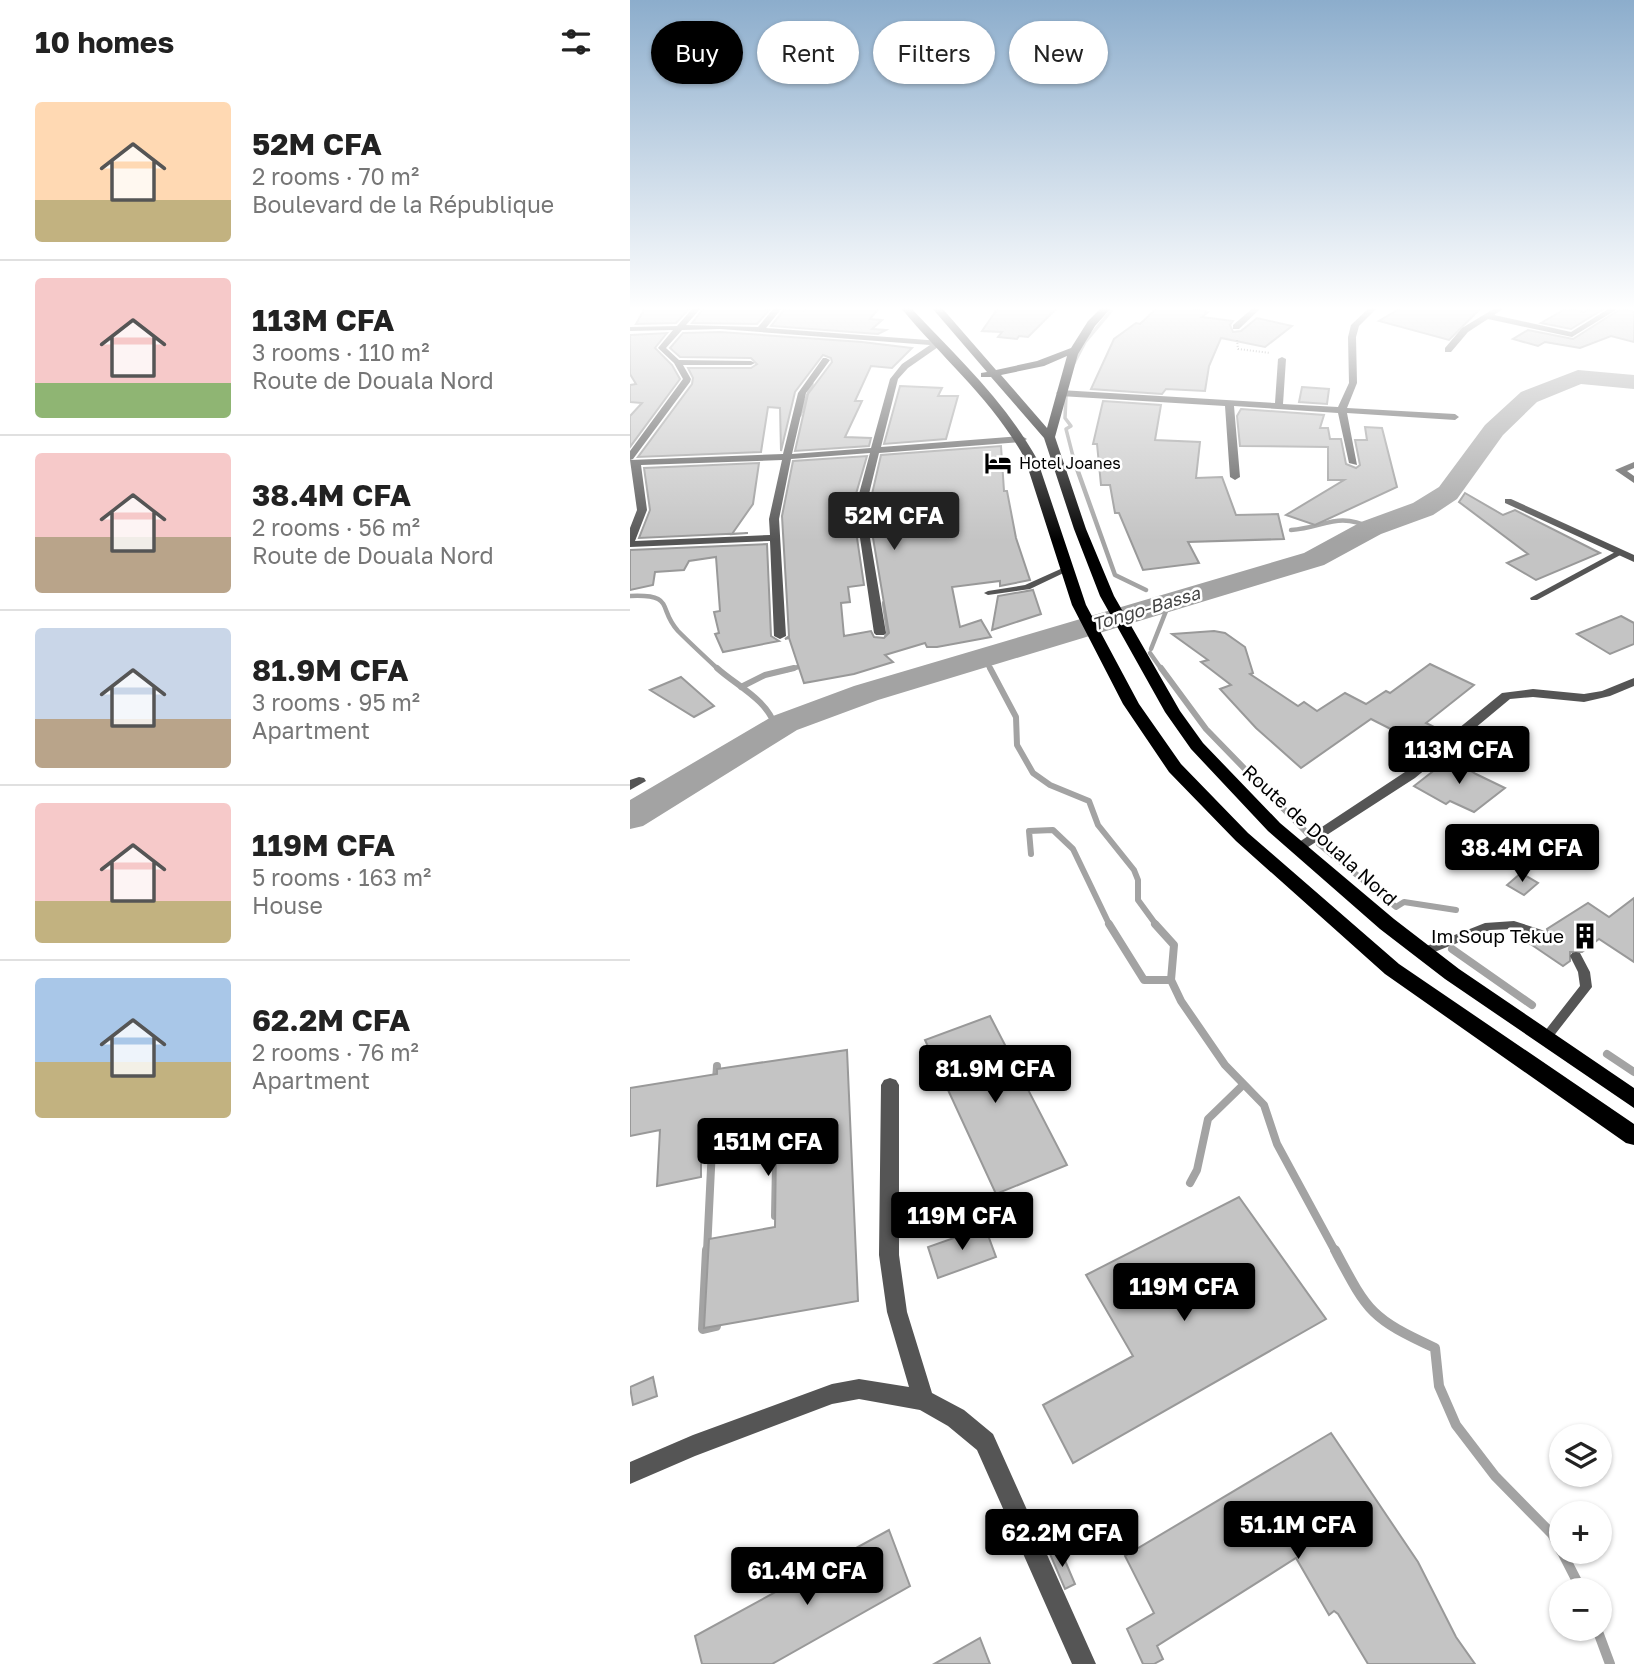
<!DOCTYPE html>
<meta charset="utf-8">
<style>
:root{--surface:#fff;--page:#f2f2f2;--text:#222;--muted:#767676;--line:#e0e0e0;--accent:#000}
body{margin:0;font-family:"Golos Text",sans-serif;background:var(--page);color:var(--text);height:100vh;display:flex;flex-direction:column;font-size:26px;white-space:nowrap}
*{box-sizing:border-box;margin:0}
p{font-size:23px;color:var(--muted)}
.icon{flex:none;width:38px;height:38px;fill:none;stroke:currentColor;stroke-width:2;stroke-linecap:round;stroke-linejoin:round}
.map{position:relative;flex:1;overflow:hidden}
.side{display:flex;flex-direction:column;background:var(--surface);width:630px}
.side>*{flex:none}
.top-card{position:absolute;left:21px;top:21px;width:665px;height:63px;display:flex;gap:14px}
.fabs{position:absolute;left:919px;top:1424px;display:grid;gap:14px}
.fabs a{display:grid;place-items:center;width:63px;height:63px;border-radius:50%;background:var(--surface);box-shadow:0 2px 5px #0004;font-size:35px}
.price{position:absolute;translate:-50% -60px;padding:0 16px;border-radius:7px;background:var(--accent);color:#fff;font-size:23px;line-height:46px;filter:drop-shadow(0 2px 4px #0008)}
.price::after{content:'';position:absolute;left:50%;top:42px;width:21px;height:16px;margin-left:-10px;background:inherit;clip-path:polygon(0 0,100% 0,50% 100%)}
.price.selected{background:#222;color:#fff}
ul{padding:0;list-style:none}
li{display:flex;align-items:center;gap:21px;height:175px;padding:0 35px}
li+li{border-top:2px solid var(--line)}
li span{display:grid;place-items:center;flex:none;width:196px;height:140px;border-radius:7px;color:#555}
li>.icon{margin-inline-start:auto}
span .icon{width:84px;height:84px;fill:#fffc;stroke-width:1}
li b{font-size:30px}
h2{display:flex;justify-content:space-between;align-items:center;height:84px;padding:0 35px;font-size:30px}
.pill{padding:0 24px;border-radius:32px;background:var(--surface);box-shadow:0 2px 5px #0004;font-size:24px;line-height:63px}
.pill.selected{background:var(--accent);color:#fff}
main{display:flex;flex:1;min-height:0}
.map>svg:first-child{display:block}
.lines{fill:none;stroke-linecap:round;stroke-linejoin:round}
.stream-far4{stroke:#a3a3a3;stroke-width:3.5}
.stream-far3{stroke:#a3a3a3;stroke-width:4.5}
.stream-far2{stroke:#a3a3a3;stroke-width:6}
.stream-far1{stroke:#a3a3a3;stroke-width:8}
.stream{stroke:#a3a3a3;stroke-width:10}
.river{fill:#a3a3a3;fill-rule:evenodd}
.building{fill:#c4c4c4;stroke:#999;stroke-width:2}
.path{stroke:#777;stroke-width:2;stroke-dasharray:1 2;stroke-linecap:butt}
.lane{fill:#555;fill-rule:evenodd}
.street{fill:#555;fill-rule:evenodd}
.primary{fill:#000;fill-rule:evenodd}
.labels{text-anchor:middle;stroke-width:5;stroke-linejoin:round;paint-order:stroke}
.far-poi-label{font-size:16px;fill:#000;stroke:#fff;text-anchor:start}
.far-water-label{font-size:18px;font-style:italic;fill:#444;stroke:#fff}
.street-label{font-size:19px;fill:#000;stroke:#fff}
.poi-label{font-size:19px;fill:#000;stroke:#fff;text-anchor:end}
</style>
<main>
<section class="side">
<h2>10 homes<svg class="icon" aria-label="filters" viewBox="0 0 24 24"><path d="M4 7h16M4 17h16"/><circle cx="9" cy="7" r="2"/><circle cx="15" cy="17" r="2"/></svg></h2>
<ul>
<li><span style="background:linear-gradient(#ffd9b3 70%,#c2b280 0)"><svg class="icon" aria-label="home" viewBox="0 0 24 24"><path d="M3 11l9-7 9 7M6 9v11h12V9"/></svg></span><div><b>52M CFA</b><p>2 rooms · 70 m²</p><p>Boulevard de la République</p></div></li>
<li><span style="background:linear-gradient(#f6c9c9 75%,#8fb573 0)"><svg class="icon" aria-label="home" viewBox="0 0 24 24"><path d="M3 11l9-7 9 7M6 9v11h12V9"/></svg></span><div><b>113M CFA</b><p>3 rooms · 110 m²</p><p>Route de Douala Nord</p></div></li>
<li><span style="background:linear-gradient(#f6c9c9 60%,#b9a48a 0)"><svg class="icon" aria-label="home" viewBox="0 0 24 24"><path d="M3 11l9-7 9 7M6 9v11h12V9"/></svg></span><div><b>38.4M CFA</b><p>2 rooms · 56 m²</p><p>Route de Douala Nord</p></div></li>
<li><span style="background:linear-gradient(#c9d6e8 65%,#b9a48a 0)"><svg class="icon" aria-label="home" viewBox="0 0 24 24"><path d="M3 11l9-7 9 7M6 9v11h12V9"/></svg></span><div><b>81.9M CFA</b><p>3 rooms · 95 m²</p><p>Apartment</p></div></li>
<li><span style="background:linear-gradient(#f6c9c9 70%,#c2b280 0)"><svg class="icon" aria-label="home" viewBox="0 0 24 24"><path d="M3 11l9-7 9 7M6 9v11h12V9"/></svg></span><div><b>119M CFA</b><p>5 rooms · 163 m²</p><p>House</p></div></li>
<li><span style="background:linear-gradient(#a9c7e8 60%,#c2b280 0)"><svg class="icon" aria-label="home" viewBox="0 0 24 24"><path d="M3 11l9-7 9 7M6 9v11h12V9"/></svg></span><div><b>62.2M CFA</b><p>2 rooms · 76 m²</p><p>Apartment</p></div></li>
</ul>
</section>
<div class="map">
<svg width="1004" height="1664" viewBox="0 0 1004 1664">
<rect width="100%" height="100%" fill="#fff"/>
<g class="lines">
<g class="stream-far4">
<polyline points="444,363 455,342 481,311"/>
<polyline points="436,396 435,418 441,426 436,429 446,468"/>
<polyline points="170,415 182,384"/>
</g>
<g class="stream-far3">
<polyline points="446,466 485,575 516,590"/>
<path d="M661 530C694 528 707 511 741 528"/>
<path d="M0 596C46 594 27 608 48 631 61 644 75 657 89 670"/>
<polyline points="254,603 258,631 255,641"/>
<polyline points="521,649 540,601"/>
<polyline points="520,653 532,670"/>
<polyline points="354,660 361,670"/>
<polyline points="157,670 176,665"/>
</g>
<g class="stream-far2">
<path d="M87 668C108 687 137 699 146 728"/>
<polyline points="360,668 386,717 387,745 403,773 420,785 459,801 468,825 504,870 508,880 508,900 527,926"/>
<polyline points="531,668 576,729 678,834"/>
<polyline points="111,687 135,675 164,668"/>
<polyline points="689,844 766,907 774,902 826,910"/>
<polyline points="401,854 399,831 423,830 443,849 480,926"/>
</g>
<g class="stream-far1">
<polyline points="479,924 514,980 541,980"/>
<polyline points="525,924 544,945 541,980 551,1001 595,1065 634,1105 647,1144 705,1251"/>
<polyline points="822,949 902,1005"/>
<polyline points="977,1054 1004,1072"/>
<polyline points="86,1081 87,1066"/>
<polyline points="560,1183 567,1170 578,1119 613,1085"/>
<polyline points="145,1216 146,1164"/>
<polyline points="77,1251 82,1148"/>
</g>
<g class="stream">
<polyline points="77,1250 73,1329 86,1326"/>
<path d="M705 1250C738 1312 740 1318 805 1348L809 1386 826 1425 865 1476 922 1534 931 1551"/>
<polyline points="932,1552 952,1591"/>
<polyline points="967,1629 980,1664"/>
</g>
<polygon class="river" points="948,370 1004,375 1004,389 951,384 907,402 873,435 827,499 803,515 751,534 694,565 248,700 167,730 13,826 0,829 0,800 143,716 224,686 674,553 731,522 783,503 809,487 855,425 891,392"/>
</g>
<g class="building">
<polygon points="15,308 60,308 46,323 6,324"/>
<polygon points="74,308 132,308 140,309 127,324 62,323"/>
<polygon points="177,308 249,308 240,319 252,320 242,329 256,330 248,334 141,326 154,310 175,311"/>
<polygon points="368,308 427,308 398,337 389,336 387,339 368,337 372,332 352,331"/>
<polygon points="527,308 561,308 578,312 572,317 603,321 600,325 603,332 611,331 627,318 662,326 635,347 591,338 579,366 575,391 536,389 532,394 461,389 484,339 506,323 510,324"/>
<polygon points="771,308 851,308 819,340 749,321"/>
<polygon points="937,308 954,312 961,308 975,308 941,329 911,323"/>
<polygon points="992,308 1004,312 1004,342 981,336 950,348 915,342 908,346 883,339 898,330 943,339"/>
<polygon points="90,332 232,342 282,348 262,368 241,366 225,401 232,401 215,437 241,438 239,446 165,451 178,394 202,362 201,358 193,355 165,392 151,451 150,408 138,407 131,452 8,457 62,384 63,378 58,368 121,368 127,364 121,358 50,357 40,348 53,333"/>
<polygon points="37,333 25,348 42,365 50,379 0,447 0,416 12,403 0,402 0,385 6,384 0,374 0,335"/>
<polygon points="270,386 312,388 308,396 328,396 316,439 254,444"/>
<polygon points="672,387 699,389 697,404 669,402"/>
<polygon points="473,401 531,405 525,440 570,442 566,478 592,477 606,515 648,514 654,539 558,542 569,563 513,570 489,513 485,513 480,485 471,485 467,444 463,444"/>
<polygon points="611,409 694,415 690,428 698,428 700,439 711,439 716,464 726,468 730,465 725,440 737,440 735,427 752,428 767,487 685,525 656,515 714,480 698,480 698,447 610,446 607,416"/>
<polygon points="371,446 374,491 377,491 386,538 400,580 370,586 370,581 322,587 330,627 351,620 361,637 307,647 297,647 295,643 255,655 263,662 224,674 174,683 159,638 155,639 159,636 152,516 163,461 237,456 226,494 227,538 234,585 218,587 220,602 211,603 214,636 241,631 244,637 254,638 259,633 243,538 242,494 251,455"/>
<polygon points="129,463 123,504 102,534 118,533 9,538 20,510 14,468"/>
<polygon points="835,493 873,515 885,510 970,553 906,580 877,563 898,554 829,502"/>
<polygon points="137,544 141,636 149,641 93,652 85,634 89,633 84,612 90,611 86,557 59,561 54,570 25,572 23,585 0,590 0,550"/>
<polygon points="403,590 411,614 362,630 368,596"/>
<polygon points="991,616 1004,623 1004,644 980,654 947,634"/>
<polygon points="584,631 595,633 615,647 623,673 620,674 668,706 674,702 687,711 715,693 736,704 756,691 760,693 800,664 844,685 796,723 818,734 800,749 741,719 671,768 626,728 590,689 601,685 571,662 578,660 542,634"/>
<polygon points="51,677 84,706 64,717 20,690"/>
<polygon points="820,758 846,774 875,788 844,812 820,801 816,804 784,786"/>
<polygon points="891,873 908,883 894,895 877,885"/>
<polygon points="1004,898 1004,962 969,939 952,952 940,952 940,961 933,966 899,943 904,939 916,940 919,935 917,929 958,903 979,917"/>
<polygon points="360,1016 437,1165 366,1194 295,1040"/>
<polygon points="217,1050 228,1301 74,1328 79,1239 145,1227 146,1146 71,1158 71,1177 27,1186 30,1130 0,1136 0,1088 87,1074 87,1069"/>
<polygon points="609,1197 696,1319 443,1463 413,1405 503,1356 456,1275"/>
<polygon points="355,1227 366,1257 308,1278 298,1247"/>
<polygon points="23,1377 27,1396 3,1405 0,1387"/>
<polygon points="701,1433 788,1562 826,1637 845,1664 738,1664 708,1614 704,1611 699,1615 666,1558 527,1646 533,1659 524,1664 513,1664 497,1629 524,1613 495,1556"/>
<polygon points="259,1530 280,1586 142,1664 72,1664 65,1636"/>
<polygon points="430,1549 445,1584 435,1589 420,1554"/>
<polygon points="350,1638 360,1664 304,1664"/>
</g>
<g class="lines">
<polyline class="path" points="607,340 608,349 640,353"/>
<g class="lane">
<polygon points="987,551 990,551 994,553 907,600 901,600 900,598"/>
<polygon points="435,567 441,567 442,569 400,589 358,595 354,593 358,591 395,585"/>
<polygon points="884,921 915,931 917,934 915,937 911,938 884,929 860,930 797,955 789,955 787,952 789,949 855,923"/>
<polygon points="946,952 950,953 960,972 962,987 919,1042 915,1044 911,1042 909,1039 911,1036 950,986 948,972 940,956 942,953"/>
</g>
<g class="street">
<path d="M63 308H71L56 325 128 327 144 308H152L136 328 311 341V345L278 368 268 379 251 447 392 436 397 439 392 442 249 453 239 494 240 538 256 633 254 635H246L244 633 230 538 229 494 240 453 161 459 149 519 156 636 150 639 144 636 140 541 0 547V528L7 510 0 460 153 454 168 393 193 358H196L200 360 176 393 162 454 241 448 260 379 272 364 300 345 90 329 52 330 36 348 49 360 121 361 125 363 121 365H53L61 379 60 382 3 459 0 460V451L53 379 44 363 28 348 43 330 0 331V327L47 326ZM152 460 139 519 140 535 5 541 17 510 11 465Z"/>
<polygon points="623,308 631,308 609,329 603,329 603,325"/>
<polygon points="739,308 747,308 729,326 726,337 727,383 717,408 825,414 829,417 825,420 717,413 727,465 719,463 708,413 604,406 610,477 605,480 600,477 595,406 430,396 426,393 430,390 645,403 648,359 652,357 656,359 653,404 708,407 719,383 718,337 721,325"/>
<polygon points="865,308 874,308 864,315 941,332 980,308 989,308 942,337 858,319 838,332 821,352 815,352 815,348 832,328"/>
<polygon points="1004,462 1004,468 997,471 1004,476 1004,483 985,470"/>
<polygon points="875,499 881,499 1004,555 1004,562 875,503"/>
<polygon points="1004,678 1004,686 980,696 954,702 903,697 880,699 785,778 672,851 662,851 660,848 775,772 872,693 903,689 954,694 972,691"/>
<polygon points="9,777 14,778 16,781 0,790 0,780"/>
<polygon points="260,1078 266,1080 269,1085 269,1255 277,1312 302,1393 334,1410 363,1434 466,1664 442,1664 347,1450 318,1426 290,1410 229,1399 202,1404 65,1456 0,1484 0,1462 63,1435 202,1384 229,1379 279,1387 257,1312 249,1255 251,1085 254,1080"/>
</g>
<g class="primary">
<path d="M271 308H281C326 356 374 400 407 459L456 605 509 704 551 764 618 833 769 964 1004 1124V1145L996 1143 755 974 606 841 539 772 493 704 442 605 395 459C363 400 313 359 271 308Z"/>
<path d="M302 308H312L366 370 407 361 441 348 458 321 471 308H481L465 326 448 354 425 437 456 529 484 596 550 711 573 743 650 823 764 919 829 969 1004 1088V1108L815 979 750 929 638 831 561 749 535 712 470 596 444 529 414 438 361 377H351V373L357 372ZM437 356 417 428 371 375 414 366Z"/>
</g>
</g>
<linearGradient id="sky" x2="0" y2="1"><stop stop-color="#8cadcc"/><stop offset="0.57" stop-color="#fff"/><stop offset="1" stop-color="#fff" stop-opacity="0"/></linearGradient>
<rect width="1004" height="541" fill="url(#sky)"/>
<defs>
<g id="hotel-bare" transform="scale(2.1)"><path d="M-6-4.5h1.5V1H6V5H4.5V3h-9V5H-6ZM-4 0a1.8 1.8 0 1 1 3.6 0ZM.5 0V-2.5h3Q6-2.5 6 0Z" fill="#000" stroke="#fff" stroke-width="2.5" paint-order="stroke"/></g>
<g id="building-bare" transform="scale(2.1)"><path d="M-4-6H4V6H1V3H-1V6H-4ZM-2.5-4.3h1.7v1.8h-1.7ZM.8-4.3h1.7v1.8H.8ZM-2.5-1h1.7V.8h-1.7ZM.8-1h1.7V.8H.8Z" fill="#000" stroke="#fff" stroke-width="2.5" paint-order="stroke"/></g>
</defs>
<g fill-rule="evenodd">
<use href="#hotel-bare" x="368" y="463"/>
<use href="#building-bare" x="955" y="936"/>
</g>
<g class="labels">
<g class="far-poi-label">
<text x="389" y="469">Hotel Joanes</text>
</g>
<g class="far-water-label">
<text transform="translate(516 609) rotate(-17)" y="6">Tongo-Bassa</text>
</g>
<g class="street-label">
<text transform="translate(690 835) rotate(42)" y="7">Route de Douala Nord</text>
</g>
<g class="poi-label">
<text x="934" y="943">Im Soup Tekue</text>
</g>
</g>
</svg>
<div class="fabs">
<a><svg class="icon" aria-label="layers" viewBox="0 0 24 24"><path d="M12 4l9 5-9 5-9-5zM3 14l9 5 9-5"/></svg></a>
<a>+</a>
<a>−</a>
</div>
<b class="price selected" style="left:264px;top:552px">52M CFA</b>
<b class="price" style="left:829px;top:786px">113M CFA</b>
<b class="price" style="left:892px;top:884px">38.4M CFA</b>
<b class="price" style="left:365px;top:1105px">81.9M CFA</b>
<b class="price" style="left:138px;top:1178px">151M CFA</b>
<b class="price" style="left:332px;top:1252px">119M CFA</b>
<b class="price" style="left:554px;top:1323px">119M CFA</b>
<b class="price" style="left:668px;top:1561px">51.1M CFA</b>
<b class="price" style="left:432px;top:1569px">62.2M CFA</b>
<b class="price" style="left:177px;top:1607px">61.4M CFA</b>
<div class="top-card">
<a class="pill selected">Buy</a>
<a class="pill">Rent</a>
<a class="pill">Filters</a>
<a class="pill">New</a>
</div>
</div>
</main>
